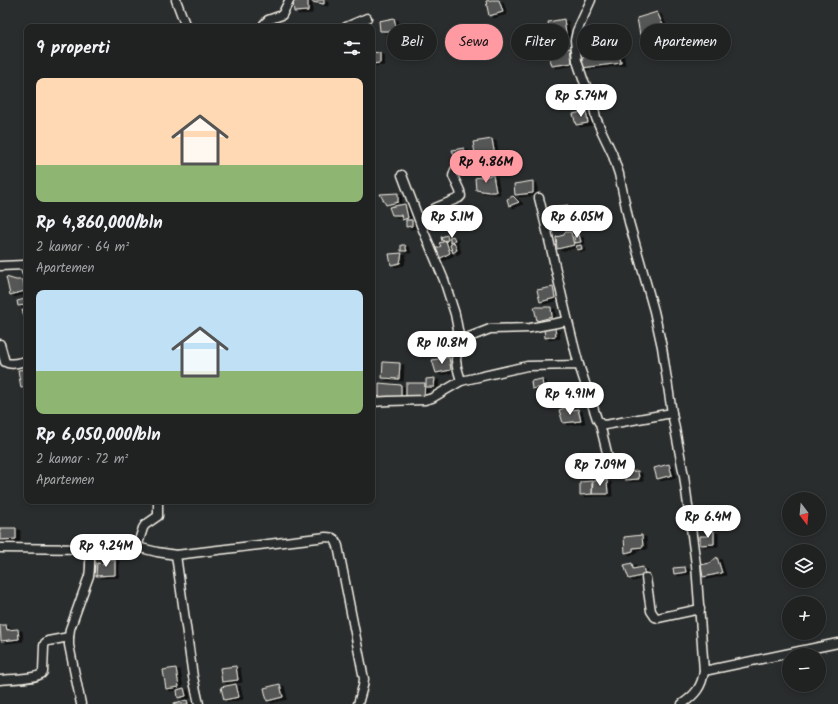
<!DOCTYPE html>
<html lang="id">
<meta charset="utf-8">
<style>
:root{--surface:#202222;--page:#2d2f2f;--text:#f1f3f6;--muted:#a2a4a5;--line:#3d3f40;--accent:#ff9aa2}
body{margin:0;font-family:Kalam,sans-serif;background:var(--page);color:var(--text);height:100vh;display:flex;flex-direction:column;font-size:15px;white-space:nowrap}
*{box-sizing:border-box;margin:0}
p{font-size:13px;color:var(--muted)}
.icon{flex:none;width:22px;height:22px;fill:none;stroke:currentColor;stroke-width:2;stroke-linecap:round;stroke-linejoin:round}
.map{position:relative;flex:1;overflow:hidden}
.panel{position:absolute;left:24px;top:24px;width:351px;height:480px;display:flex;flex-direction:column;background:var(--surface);border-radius:8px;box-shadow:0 2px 6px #0003,0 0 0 1px var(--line)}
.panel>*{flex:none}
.hud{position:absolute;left:387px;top:24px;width:380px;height:36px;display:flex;gap:8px}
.needle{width:26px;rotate:164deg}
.buttons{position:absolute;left:782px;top:492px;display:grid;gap:8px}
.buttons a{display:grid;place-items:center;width:44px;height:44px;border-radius:50%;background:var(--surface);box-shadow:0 2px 6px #0003,0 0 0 1px var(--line);font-size:20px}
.price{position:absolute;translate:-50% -34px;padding:0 9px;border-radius:14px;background:#fff;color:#222;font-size:13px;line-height:26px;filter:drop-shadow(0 1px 2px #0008)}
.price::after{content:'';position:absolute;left:50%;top:24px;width:12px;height:9px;margin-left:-6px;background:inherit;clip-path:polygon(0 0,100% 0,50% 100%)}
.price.selected{background:var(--accent);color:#111}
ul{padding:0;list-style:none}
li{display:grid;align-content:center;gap:8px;height:212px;padding:0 12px}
li span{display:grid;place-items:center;height:124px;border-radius:8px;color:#555}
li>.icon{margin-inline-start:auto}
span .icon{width:72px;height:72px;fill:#fffc;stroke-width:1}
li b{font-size:17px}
h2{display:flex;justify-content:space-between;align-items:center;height:48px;padding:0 12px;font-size:17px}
.tag{padding:0 14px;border-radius:18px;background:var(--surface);box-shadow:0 2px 6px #0003,0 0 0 1px var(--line);font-size:14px;line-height:36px}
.tag.selected{background:var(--accent);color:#111}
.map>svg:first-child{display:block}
.building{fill:#555756;stroke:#f4f1e8;filter:url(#shadow)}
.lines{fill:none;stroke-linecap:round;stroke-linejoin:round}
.minor-casing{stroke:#f4f1e8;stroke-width:11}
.minor{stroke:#2a2d2e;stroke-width:8}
</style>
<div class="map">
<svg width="838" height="704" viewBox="0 0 838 704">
<defs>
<filter id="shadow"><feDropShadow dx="4" dy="2" stdDeviation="0" flood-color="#0009"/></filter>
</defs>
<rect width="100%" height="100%" fill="#2a2d2e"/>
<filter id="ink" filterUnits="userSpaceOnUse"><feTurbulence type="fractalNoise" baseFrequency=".025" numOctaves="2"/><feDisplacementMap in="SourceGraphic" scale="8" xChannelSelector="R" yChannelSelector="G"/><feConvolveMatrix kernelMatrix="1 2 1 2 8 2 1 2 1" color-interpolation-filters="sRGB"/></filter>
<g filter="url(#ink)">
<g class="building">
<polygon points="308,0 308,11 294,12 293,1"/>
<polygon points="311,0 324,0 324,4 312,2"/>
<polygon points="491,0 499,0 503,12 489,16 486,1"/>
<polygon points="657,12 663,25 640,35 637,18"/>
<polygon points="394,18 397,31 380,31 379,21"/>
<polygon points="564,19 566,34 551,37 548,22"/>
<polygon points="613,40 615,48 581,53 579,42"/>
<polygon points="554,48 557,50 570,48 572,63 552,66 547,49"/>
<polygon points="619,51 621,63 582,68 582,57"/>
<polygon points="372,52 380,53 380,63 372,64"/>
<polygon points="586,111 588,123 576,125 573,114"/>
<polygon points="492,139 495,156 476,159 473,142"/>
<polygon points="464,148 467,161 457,162 452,150"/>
<polygon points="493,175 496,192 489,192 476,190 475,178"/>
<polygon points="533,181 533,193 515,195 514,184"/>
<polygon points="398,193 398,202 386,205 380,194"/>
<polygon points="513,196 519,202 509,206 507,199"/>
<polygon points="405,204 408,218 402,220 401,215 392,215 389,207"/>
<polygon points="568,205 570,217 562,220 560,215 551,217 549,207"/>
<polygon points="406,220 412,220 412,226 406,227"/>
<polygon points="573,224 575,230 570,230 568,225"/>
<polygon points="565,232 571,232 574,245 557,249 556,237 564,235"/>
<polygon points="447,235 448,240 442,241 441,237"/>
<polygon points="579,235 581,242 575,243 574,236"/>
<polygon points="453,236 455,240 450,243 450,237"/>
<polygon points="446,241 450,253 439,259 435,249 441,246 439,243"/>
<polygon points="454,242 457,250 453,253 450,245"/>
<polygon points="401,245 405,245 407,251 401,251"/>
<polygon points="581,245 582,249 577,250 576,246"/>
<polygon points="402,253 400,263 391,265 389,254"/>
<polygon points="6,277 16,280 23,280 25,291 10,295"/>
<polygon points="553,287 555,298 540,302 537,290"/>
<polygon points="25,299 25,305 18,306 17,301"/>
<polygon points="534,307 551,307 552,317 537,321"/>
<polygon points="22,310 27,310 27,321 26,322"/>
<polygon points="555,328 556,336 545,338 544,329"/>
<polygon points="449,357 451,370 436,373 432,360"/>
<polygon points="383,362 400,363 399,379 382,378"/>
<polygon points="27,369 27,387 21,388 18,370"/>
<polygon points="435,378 434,387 426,387 426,379"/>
<polygon points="542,379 543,387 532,389 531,381"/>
<polygon points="379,383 401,385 401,399 379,399"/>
<polygon points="406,383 425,383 424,396 413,396 413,398 406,398"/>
<polygon points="583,396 584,403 577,404 576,397"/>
<polygon points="567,407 567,411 578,409 581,421 563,423 559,410"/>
<polygon points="598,455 598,465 589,465 590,470 584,471 582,456"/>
<polygon points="669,464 672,475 657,479 654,468"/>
<polygon points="638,471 639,479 625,480 625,472"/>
<polygon points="607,480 608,494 592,494 593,481"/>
<polygon points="592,481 592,494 580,495 580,482"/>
<polygon points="0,528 16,528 16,539 0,540"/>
<polygon points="707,531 714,531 714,544 700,545 700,536 708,536"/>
<polygon points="642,535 643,547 633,548 633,551 625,553 624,537"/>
<polygon points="717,557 722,573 703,577 701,565 710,563"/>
<polygon points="107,559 115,559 115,575 96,576 97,563 106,564"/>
<polygon points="632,563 633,569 643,567 645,575 629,579 624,565"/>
<polygon points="685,567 686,572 674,574 673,568"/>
<polygon points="0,625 6,625 7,630 18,629 19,639 1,641"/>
<polygon points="236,666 238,680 222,682 220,668"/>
<polygon points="176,668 179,687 166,689 163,670"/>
<polygon points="236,684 239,697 224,700 221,687"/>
<polygon points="280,684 283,697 267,701 264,688"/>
<polygon points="184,688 186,696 178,698 177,690"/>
<polygon points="187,700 188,704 174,704 174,703"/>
</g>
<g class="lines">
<g class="minor-casing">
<g id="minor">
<polyline points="176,0 186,27"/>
<polyline points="591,0 577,31 575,40 577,61 583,79 592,98 596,118 602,132 612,153 619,174 629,222 654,311 662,347 672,413"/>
<polyline points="264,27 264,24 268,20 282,15 289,1"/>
<polyline points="346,27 367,18"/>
<polyline points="402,175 421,225 444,280 455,314 459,335 456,360 457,367 461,381"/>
<path d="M539 198C553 254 564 310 579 365"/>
<polyline points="421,225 435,208 459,198 461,196 460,191 453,176 455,170 458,169 484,162"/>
<polyline points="0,266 24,265 27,273"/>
<polyline points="459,341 490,329 530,328 567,321"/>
<path d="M0 344 5 362C11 366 20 362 27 361"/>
<path d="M372 402 388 401 425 400 432 398 461 381 527 366 579 365 597 419 600 424 605 425 672 413 684 476 696 565 704 671C702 687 695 695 682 704"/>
<polyline points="600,424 611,469"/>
<path d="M137 547 157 552 176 555 326 537C334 537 335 538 338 546L364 679 363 686 358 704"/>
<polyline points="0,548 90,549"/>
<polyline points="176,555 193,677 199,704"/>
<polyline points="646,578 651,611 655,617 658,618 700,609"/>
<polyline points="704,671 838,643"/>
<path d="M0 680C8 679 35 679 41 674 42 674 42 672 43 672L44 646 45 643 48 641 69 637"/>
<path d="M81 704 69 645V637L70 629 89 576C91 566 89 554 92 544L95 542 137 547 143 528 145 525 158 516V501"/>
</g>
</g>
<use href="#minor" class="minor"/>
</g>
</g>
</svg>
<div class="buttons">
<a><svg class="needle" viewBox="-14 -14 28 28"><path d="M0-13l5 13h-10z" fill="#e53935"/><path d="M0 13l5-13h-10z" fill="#a2a4a5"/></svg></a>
<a><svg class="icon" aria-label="layers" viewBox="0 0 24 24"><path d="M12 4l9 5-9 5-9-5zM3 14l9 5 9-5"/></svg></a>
<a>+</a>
<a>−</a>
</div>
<b class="price" style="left:581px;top:118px">Rp 5.74M</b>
<b class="price selected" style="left:486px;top:184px">Rp 4.86M</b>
<b class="price" style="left:452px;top:239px">Rp 5.1M</b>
<b class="price" style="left:577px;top:239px">Rp 6.05M</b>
<b class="price" style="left:442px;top:365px">Rp 10.8M</b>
<b class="price" style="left:570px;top:416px">Rp 4.91M</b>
<b class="price" style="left:600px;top:487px">Rp 7.09M</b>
<b class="price" style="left:708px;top:539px">Rp 6.4M</b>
<b class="price" style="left:106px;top:568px">Rp 9.24M</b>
<div class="hud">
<a class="tag">Beli</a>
<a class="tag selected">Sewa</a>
<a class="tag">Filter</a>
<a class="tag">Baru</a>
<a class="tag">Apartemen</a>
</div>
<section class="panel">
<h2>9 properti<svg class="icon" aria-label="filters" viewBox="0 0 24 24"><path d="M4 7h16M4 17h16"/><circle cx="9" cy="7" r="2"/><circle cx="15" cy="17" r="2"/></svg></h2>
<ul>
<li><span style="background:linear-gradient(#ffd9b3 70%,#8fb573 0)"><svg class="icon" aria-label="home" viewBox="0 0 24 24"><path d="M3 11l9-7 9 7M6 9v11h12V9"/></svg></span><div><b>Rp 4,860,000/bln</b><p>2 kamar · 64 m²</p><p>Apartemen</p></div></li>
<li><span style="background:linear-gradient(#bfe0f5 65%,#8fb573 0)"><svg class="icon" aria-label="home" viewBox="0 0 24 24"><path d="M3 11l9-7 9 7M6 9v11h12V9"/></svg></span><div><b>Rp 6,050,000/bln</b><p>2 kamar · 72 m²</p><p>Apartemen</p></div></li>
</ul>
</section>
</div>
